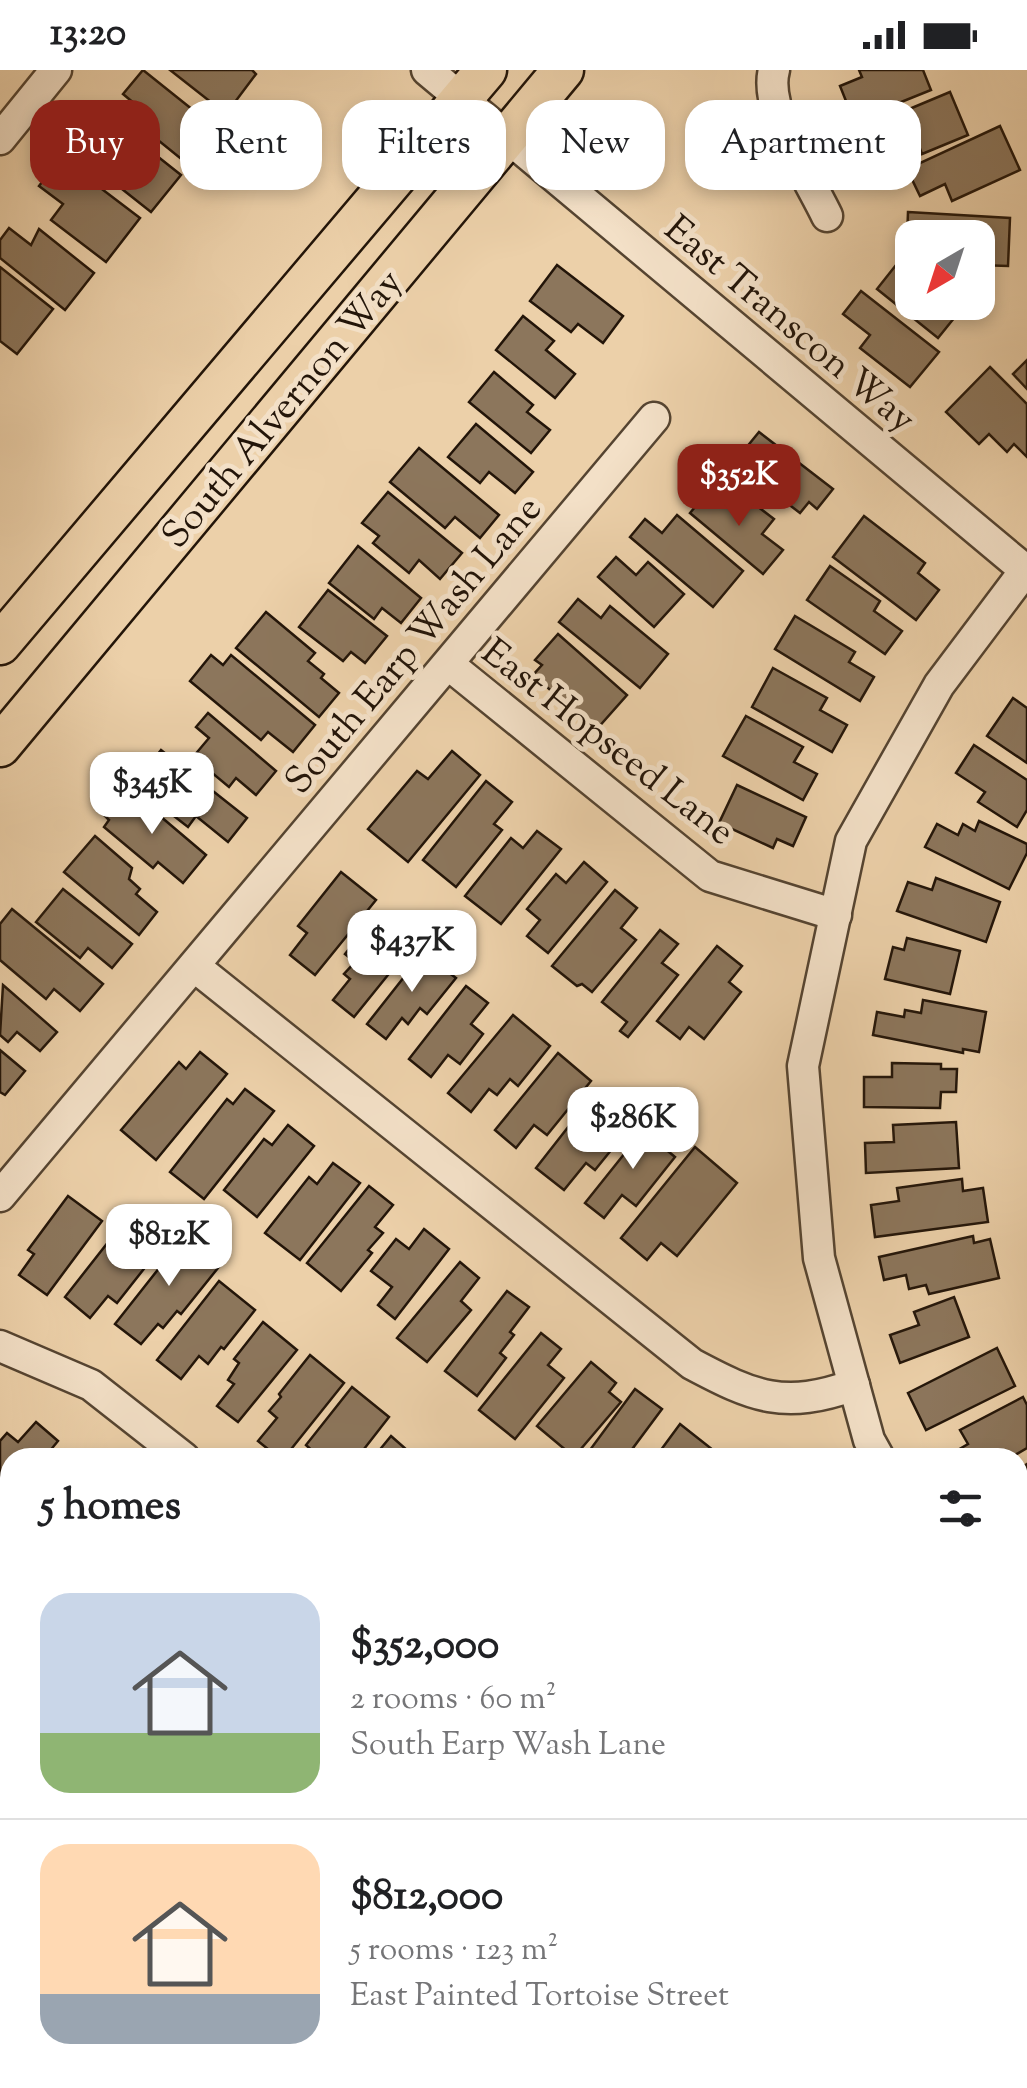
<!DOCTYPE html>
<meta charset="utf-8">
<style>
:root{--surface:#fff;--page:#f6f6f6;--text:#202124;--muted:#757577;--line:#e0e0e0;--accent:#8f2418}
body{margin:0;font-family:"Sorts Mill Goudy",serif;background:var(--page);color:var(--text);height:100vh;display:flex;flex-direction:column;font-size:38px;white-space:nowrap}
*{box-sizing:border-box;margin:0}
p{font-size:32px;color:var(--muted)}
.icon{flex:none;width:55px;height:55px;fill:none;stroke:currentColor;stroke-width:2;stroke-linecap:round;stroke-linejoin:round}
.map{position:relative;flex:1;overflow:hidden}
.details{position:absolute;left:0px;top:1378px;width:1028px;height:642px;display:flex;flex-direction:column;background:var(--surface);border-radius:30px 30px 0 0;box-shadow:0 5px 15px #0003}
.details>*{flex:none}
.banner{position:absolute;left:30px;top:30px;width:968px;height:90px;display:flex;gap:20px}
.needle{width:65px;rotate:219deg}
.buttons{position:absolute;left:895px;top:150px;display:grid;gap:20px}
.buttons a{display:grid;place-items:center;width:100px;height:100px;border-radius:20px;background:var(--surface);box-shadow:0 5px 15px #0003;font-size:50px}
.price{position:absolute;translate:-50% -85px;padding:0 22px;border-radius:20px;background:#fff;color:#222;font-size:32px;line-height:65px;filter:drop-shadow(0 2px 5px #0008)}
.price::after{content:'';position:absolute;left:50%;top:60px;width:30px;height:22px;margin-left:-15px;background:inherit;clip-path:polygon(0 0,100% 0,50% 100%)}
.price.active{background:var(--accent);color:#fff}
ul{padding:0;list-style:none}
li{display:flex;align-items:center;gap:30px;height:250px;padding:0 40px}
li+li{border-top:2px solid var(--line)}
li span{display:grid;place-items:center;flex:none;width:280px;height:200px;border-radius:30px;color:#555}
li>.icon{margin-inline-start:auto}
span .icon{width:120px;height:120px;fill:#fffc;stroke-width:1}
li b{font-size:42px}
h2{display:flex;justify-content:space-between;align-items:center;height:120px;padding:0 40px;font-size:42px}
.tag{padding:0 35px;border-radius:30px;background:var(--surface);box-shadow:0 5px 15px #0003;font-size:35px;line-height:90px}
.tag.active{background:var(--accent);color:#fff}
.status{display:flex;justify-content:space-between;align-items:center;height:70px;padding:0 50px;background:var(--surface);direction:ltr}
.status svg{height:28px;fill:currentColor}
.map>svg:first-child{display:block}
.building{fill:#8c765c;stroke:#231509;stroke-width:2.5}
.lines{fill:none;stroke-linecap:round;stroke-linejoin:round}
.minor-casing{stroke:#554431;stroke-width:35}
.major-casing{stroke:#231509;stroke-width:45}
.minor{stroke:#f3e0c7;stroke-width:30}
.major{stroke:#ecd0a9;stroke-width:40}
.labels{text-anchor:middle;stroke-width:10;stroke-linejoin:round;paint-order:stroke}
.street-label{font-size:38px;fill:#231509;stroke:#f3e0c7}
</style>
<div class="status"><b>13:20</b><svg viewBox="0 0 49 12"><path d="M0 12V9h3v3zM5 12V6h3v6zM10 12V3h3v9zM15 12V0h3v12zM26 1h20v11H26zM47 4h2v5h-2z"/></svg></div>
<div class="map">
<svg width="1027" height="2018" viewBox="0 0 1027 2018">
<rect width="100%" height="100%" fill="#ecd0a9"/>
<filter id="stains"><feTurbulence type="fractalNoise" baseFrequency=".002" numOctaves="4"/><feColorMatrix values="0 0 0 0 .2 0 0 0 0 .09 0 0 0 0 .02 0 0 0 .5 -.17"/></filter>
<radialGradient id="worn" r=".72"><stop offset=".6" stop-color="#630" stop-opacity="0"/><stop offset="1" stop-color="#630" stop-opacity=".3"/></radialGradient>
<g class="building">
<polygon points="143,0 218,60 190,96 127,45 135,34 123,24"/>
<polygon points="170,0 252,0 256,4 226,44"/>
<polygon points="859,0 923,0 931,20 854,51 840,16 862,7"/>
<polygon points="950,22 968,65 922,84 916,68 895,77 883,50"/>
<polygon points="104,44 181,105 151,142 74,81"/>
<polygon points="1000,56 1020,100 952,131 945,114 920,126 907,99"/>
<polygon points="61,88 140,148 106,192 51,150 63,134 39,116"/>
<polygon points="908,142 1010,148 1008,196 978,195 978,168 907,169"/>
<polygon points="9,158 31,175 39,159 94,203 65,240 0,188 0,170"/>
<polygon points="557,195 623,246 603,273 578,254 571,262 530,231"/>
<polygon points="896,195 912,209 912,232 967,232 938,268 877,219"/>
<polygon points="0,197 53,239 17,284 0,271"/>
<polygon points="861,221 939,282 910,317 860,278 870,265 843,244"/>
<polygon points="523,246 554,271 546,280 575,304 555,328 496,280"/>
<polygon points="1027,290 1027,319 1013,304"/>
<polygon points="990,297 1027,334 1027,387 1014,374 1007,382 989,364 979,374 946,342"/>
<polygon points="494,302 533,335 527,342 550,360 531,383 469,332"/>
<polygon points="476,354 533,402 515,423 489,402 480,413 448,387"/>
<polygon points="759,362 833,419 817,439 809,432 800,443 757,410 763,402 741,384"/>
<polygon points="419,378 499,445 480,468 455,447 445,458 390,412"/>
<polygon points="711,418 739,441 749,430 774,449 762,464 783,480 763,504 690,443"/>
<polygon points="388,422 462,483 440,509 419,490 409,503 373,473 379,466 362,453"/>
<polygon points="677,445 743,501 713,537 630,467 645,449 662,463"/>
<polygon points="864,446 925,493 918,503 939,520 916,550 833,487"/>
<polygon points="358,476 421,528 401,553 382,538 374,549 329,513"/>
<polygon points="616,487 636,505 648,492 684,524 654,557 598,507"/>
<polygon points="830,496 880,531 874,541 902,561 885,584 807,530"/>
<polygon points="328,520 387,566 365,593 351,582 343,591 299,557"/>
<polygon points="578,529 601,548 610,536 668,584 640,618 559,552"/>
<polygon points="266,542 315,583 308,591 324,604 321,608 339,623 319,647 236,578"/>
<polygon points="795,546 855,582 849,592 874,607 860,631 775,579"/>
<polygon points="558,564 627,625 596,660 533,605 542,595 535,590"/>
<polygon points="211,585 223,595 231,585 315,655 293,682 268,662 261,670 190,611"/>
<polygon points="773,598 827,628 820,640 847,655 832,682 752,637"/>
<polygon points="1013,628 1027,638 1027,693 987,666"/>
<polygon points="208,643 276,701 256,725 236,708 229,717 193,687 209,668 196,657"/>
<polygon points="746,646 803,677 794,692 817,704 803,730 723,686"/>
<polygon points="974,675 1027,710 1027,740 1017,757 978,732 985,722 956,703"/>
<polygon points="161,680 247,748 228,772 196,746 188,757 138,718 147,707 143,703"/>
<polygon points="452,681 480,705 408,792 368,759 417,701 428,709"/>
<polygon points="486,711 512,732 494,754 502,760 456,817 423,790"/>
<polygon points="737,715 806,747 793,776 777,769 773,778 719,753"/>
<polygon points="127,718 206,785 183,813 158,792 153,798 104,757 109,750 104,745"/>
<polygon points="979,751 1027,774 1027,783 1009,819 925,777 937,754 958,765 963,754 975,761"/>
<polygon points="537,761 561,779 501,854 465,826 511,768 523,778"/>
<polygon points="95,766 132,798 129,809 140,819 136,824 157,842 139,865 64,802"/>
<polygon points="584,792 607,812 548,883 527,866 540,850 527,839 556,804 566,813"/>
<polygon points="341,802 376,830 315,905 290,885 307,863 298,856"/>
<polygon points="936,808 1000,832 986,872 897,841 908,812 932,820"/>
<polygon points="63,819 132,874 112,898 88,878 80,888 36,852"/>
<polygon points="615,820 637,838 621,858 636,870 592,922 582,914 577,916 552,896"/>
<polygon points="12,839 103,914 80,941 54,919 46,929 0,890 0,854"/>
<polygon points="377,844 413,874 354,947 333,930 350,909 344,904 355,892 345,884"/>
<polygon points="660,860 678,874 662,893 678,905 628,967 620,961 627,952 602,932"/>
<polygon points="907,868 960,881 950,924 885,909 893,877 904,880"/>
<polygon points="717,876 742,896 729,912 741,922 704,969 689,957 680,969 657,951"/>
<polygon points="423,883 456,908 427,944 420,938 408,954 402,948 386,969 367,954"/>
<polygon points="3,915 57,962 40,981 17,962 8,972 0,965"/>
<polygon points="466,916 488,933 471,954 483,964 460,994 448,985 431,1007 409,989"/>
<polygon points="923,930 986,942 979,982 963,979 963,983 873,965 877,942 904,947 905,940 921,943"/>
<polygon points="513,945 550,976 518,1016 510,1009 497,1025 489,1019 471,1042 448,1023"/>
<polygon points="0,980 25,1001 5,1025 0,1022"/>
<polygon points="200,982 227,1004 156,1090 121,1060 179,992 186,999"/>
<polygon points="558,983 591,1011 547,1065 534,1055 516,1078 495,1060"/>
<polygon points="892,993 941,994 941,999 957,999 956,1022 941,1022 940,1038 864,1037 864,1007 892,1007"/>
<polygon points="245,1019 274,1041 204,1129 170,1102 227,1029 233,1034"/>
<polygon points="587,1033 625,1063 595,1100 586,1093 564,1120 536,1098"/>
<polygon points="956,1052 959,1098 866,1103 865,1073 894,1072 893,1055"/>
<polygon points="649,1053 669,1069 663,1077 675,1087 636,1136 622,1125 604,1148 585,1133"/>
<polygon points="288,1055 314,1076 257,1147 224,1120 264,1069 272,1075"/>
<polygon points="695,1077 737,1113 677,1186 661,1173 647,1190 621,1168"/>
<polygon points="333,1093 360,1113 300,1190 265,1163 309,1107 317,1114"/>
<polygon points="962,1109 963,1121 983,1118 988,1152 875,1167 871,1135 899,1131 897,1118"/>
<polygon points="369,1116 393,1135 375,1157 383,1163 368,1180 372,1183 341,1221 307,1193"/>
<polygon points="68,1126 102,1151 47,1225 19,1205 34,1184 28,1180"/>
<polygon points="131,1143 156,1163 148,1173 158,1181 117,1233 108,1226 90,1248 65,1227"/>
<polygon points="424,1159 449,1179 395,1249 378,1235 392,1217 371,1201 396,1169 409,1179"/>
<polygon points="186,1164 222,1193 181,1244 177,1241 163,1258 158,1254 141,1274 115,1254"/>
<polygon points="973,1166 974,1173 990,1169 999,1208 929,1224 926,1215 909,1219 906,1205 884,1210 879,1187"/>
<polygon points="460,1192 479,1208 461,1231 471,1240 427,1292 397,1268"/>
<polygon points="219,1211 255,1240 224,1279 221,1277 208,1294 199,1286 181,1309 157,1290"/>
<polygon points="507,1221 529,1237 510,1262 514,1265 500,1283 506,1288 477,1326 445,1301"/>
<polygon points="954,1227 969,1267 900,1293 890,1265 919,1255 914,1242"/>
<polygon points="263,1252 297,1280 238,1352 217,1336 234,1314 228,1310 239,1293 234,1289"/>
<polygon points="541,1263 561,1279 548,1295 564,1308 515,1369 479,1340"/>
<polygon points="997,1278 1015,1316 926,1360 908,1323"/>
<polygon points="310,1285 344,1313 284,1388 279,1388 258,1371 277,1348 269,1341 281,1327 279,1324"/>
<polygon points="591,1292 616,1313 609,1322 621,1332 574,1387 537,1356"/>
<polygon points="352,1317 389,1347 357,1388 320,1388 306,1375"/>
<polygon points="635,1319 662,1339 633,1378 644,1385 584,1388"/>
<polygon points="1023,1327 1027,1335 1027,1378 1010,1388 944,1388 968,1374 960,1360"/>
<polygon points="36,1352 58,1371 44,1388 10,1388 10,1426 0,1437 0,1371 7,1363 18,1372"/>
<polygon points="680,1354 713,1380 708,1388 655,1388"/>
<polygon points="391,1366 416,1388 373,1388"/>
<polygon points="1027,1394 1027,1447 1018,1452 1018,1400"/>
<polygon points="1027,1473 1027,1504 1022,1508 1018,1503 1018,1481"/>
<polygon points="0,1538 10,1545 10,1585 0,1599"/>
<polygon points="10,1602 10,1661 0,1653 0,1614"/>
<polygon points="0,1821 10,1829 10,1846 0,1858"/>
<polygon points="10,1868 10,1923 6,1928 0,1922 0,1881"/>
<polygon points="1022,1903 1027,1908 1027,1949 1018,1940 1018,1907"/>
<polygon points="1018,1955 1027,1964 1027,2018 1011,2018 1002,2010 1018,2010"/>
<polygon points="104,2010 161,2010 154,2018 98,2018"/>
<polygon points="181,2010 222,2010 215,2018 175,2018"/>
<polygon points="416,2010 445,2010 438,2018 425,2018"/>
<polygon points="479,2010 524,2010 533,2017 473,2018"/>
<polygon points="547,2010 573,2010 582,2018 541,2018"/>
<polygon points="864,2010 917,2010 925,2018 872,2018"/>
<polygon points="925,2010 988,2010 996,2018 934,2018"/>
</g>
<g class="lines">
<g class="minor-casing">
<g id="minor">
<polyline points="427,0 1025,500"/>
<path d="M774 0C763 39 810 110 827 146"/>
<polyline points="0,69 56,0"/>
<polyline points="448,594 710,806 836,845"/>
<path d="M194 896 692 1294C754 1327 784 1340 854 1315"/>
<polyline points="0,1126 654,348"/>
<polyline points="0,1276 91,1315 184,1388"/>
<polyline points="879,1388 869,1370 819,1188 803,996 851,771 939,615 1027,498"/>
<polyline points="1018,1588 1027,1598"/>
<polyline points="0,1740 10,1748"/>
<polyline points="1018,1832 1027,1825"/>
<polyline points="330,2010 339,2018"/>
<polyline points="744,2018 750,2010"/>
</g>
</g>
<g class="major-casing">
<g id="major">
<polyline points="0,574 486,0"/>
<polyline points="0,676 563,0"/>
</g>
</g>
<use href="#minor" class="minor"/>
<use href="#major" class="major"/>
</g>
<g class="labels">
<g class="street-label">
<text transform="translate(791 253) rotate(40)" y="13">East Transcon Way</text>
<text transform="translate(281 338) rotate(-50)" y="13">South Alvernon Way</text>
<text transform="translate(412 574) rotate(-50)" y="13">South Earp Wash Lane</text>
<text transform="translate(609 671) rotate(38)" y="13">East Hopseed Lane</text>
</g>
</g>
<rect width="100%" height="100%" filter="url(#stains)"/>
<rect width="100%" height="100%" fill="url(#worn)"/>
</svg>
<div class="buttons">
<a><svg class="needle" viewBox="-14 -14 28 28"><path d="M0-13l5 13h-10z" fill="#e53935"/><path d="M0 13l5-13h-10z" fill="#757577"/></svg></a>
</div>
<b class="price active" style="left:739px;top:459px">$352K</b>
<b class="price" style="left:152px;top:767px">$345K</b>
<b class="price" style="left:412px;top:925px">$437K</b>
<b class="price" style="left:633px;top:1102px">$286K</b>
<b class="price" style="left:169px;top:1219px">$812K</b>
<div class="banner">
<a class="tag active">Buy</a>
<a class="tag">Rent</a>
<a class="tag">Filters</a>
<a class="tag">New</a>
<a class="tag">Apartment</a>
</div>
<section class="details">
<h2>5 homes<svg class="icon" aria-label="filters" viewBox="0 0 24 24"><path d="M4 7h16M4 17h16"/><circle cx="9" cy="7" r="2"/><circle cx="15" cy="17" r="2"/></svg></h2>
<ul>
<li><span style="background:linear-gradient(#c9d6e8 70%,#8fb573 0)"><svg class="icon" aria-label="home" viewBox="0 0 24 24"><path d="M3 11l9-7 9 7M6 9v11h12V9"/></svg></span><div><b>$352,000</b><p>2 rooms · 60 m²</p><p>South Earp Wash Lane</p></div></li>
<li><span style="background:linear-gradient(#ffd9b3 75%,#9aa5b1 0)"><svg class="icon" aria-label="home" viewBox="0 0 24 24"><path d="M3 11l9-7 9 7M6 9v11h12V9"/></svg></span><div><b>$812,000</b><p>5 rooms · 123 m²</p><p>East Painted Tortoise Street</p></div></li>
</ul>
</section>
</div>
